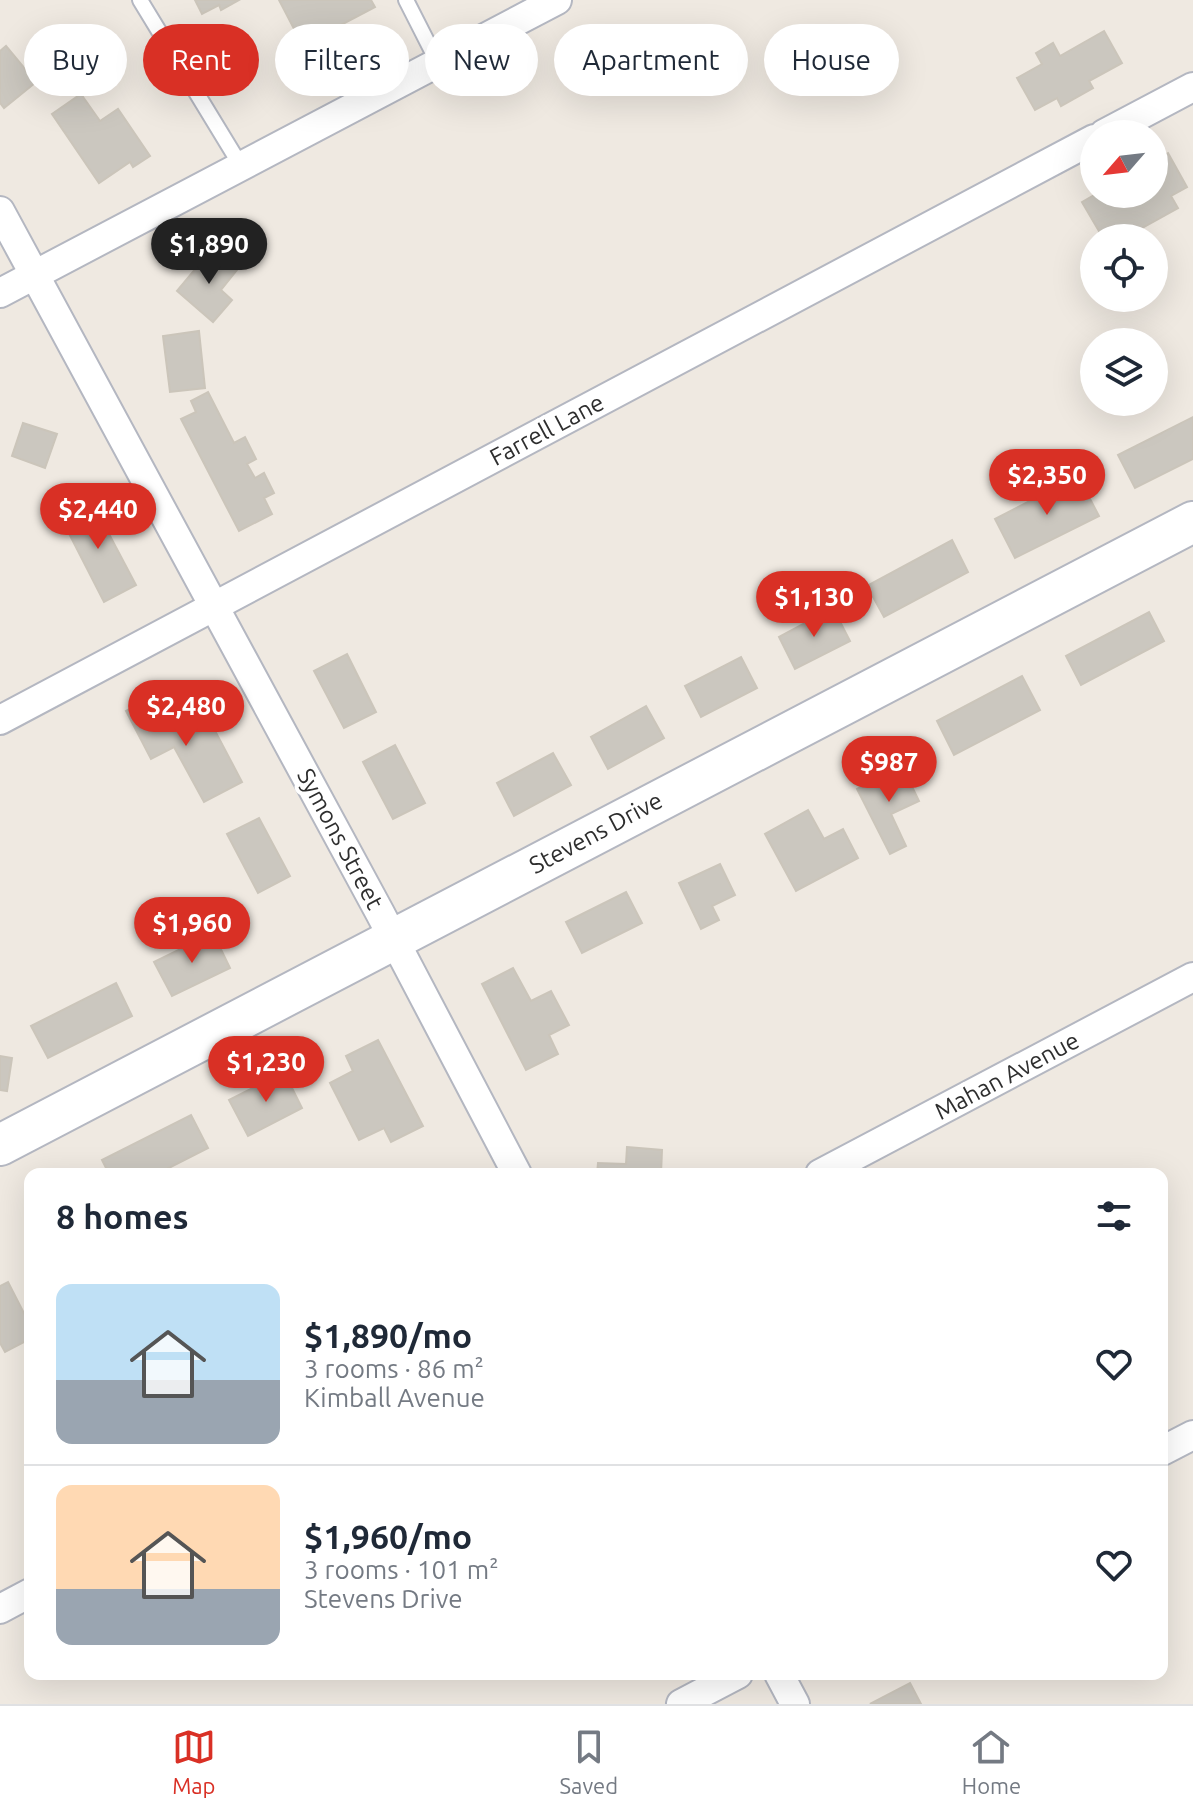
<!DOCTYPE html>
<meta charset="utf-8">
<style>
:root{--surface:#fff;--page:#f6f6f7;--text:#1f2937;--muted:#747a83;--line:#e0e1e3;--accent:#d93025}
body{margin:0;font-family:Ubuntu,sans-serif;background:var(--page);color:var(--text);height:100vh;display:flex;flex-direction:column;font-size:30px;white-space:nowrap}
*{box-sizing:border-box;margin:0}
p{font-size:26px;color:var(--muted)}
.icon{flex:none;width:44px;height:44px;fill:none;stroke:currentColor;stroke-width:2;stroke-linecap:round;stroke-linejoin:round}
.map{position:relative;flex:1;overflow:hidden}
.details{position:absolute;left:24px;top:1168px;width:1144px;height:512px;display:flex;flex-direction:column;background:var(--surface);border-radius:16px;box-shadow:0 8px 32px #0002}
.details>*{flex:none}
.guide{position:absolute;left:24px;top:24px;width:1146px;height:72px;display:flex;gap:16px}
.needle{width:52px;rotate:242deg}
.tools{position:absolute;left:1080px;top:120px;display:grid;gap:16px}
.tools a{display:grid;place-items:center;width:88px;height:88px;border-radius:50%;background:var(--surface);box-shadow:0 8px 32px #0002;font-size:40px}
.price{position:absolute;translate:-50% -68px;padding:0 18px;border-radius:28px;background:var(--accent);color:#fff;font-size:26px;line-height:52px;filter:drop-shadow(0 2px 4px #0008)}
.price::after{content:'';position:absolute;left:50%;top:48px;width:24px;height:18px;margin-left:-12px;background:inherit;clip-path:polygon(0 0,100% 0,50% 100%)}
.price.active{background:#222;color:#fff}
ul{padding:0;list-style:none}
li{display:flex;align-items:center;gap:24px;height:200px;padding:0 32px}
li+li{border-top:2px solid var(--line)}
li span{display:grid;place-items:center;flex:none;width:224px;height:160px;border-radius:16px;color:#555}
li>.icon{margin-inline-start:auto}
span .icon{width:96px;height:96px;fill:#fffc;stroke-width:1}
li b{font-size:34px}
h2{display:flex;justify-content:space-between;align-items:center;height:96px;padding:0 32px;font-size:34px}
.pill{padding:0 28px;border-radius:36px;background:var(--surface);box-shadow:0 8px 32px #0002;font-size:28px;line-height:72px}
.pill.active{background:var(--accent);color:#fff}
.tab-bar{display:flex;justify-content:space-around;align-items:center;height:112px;border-top:2px solid var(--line);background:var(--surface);font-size:22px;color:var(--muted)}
.tab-bar a{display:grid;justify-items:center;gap:4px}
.tab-bar .active{color:var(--accent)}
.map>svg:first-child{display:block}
.building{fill:#cbc7bf;stroke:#cbc5ba;stroke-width:2}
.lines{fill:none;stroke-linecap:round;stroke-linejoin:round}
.service-casing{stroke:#b4b7c1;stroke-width:18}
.minor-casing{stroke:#b4b7c1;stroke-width:32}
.secondary-casing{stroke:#b4b7c1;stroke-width:44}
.service{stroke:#fff;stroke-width:14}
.minor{stroke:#fff;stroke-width:28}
.secondary{stroke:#fff;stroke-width:40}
.labels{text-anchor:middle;stroke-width:8;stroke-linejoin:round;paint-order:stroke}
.street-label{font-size:24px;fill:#2e2e2e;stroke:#fff}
</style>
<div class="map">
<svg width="1193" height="1704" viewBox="0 0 1193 1704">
<rect width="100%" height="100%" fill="#efe9e1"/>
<g class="building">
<polygon points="195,0 239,0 221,10 219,5 202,14"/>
<polygon points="279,0 371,0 375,7 335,28 339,36 326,43 322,35 303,46"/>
<polygon points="1104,31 1122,63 1089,81 1093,88 1061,106 1057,98 1035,110 1017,78 1042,64 1036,53 1053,43 1060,56"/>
<polygon points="6,46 36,82 4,108 0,103 0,51"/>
<polygon points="81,94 100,121 118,109 150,156 133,167 130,162 99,183 52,114"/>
<polygon points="1168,153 1187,187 1171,196 1178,208 1124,238 1103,238 1082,202 1096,194 1154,194 1154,161"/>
<polygon points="212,249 237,270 221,290 232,300 213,322 177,291"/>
<polygon points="199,331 205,388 170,392 163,336"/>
<polygon points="208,392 234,443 245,437 256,459 247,464 255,478 264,473 274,493 264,498 272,514 239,531 181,419 196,412 191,401"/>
<polygon points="1193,417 1193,459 1135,488 1118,455"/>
<polygon points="23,423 57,434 45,468 12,456"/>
<polygon points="1078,476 1099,516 1015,558 995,519"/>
<polygon points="91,500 136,585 104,602 60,516"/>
<polygon points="952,540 968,572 884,617 867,586"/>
<polygon points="833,608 850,641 795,669 779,637"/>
<polygon points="1149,612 1164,641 1081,685 1066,656"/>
<polygon points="347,654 376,712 344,728 314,671"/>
<polygon points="741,657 757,688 701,717 685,686"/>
<polygon points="1022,676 1040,710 954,755 937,721"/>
<polygon points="152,697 165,721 186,710 197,733 212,725 242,782 204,802 174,747 151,759 126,711"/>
<polygon points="646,706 664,738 608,769 591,737"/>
<polygon points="395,745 425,803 393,819 363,762"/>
<polygon points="553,753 571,785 514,816 497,783"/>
<polygon points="902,766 919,801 891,814 906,846 890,854 857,789"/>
<polygon points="808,810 824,839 843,829 858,858 796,891 765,834"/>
<polygon points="259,818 290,876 258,893 227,834"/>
<polygon points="720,864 735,895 712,906 719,920 701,929 679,883"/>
<polygon points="626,892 642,923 582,953 566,922"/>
<polygon points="213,933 230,968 172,996 154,962"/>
<polygon points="513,968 531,1001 551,991 569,1025 549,1035 558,1054 526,1070 482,984"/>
<polygon points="116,983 132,1016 48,1058 31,1026"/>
<polygon points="378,1040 423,1126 391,1142 384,1128 359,1140 330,1083 353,1071 346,1056"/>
<polygon points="0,1056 12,1058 7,1091 0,1090"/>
<polygon points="284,1072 302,1108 248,1136 229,1100"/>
<polygon points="191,1115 208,1148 157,1174 109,1174 102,1160"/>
<polygon points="627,1147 662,1150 661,1174 597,1174 598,1163 626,1164"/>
<polygon points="8,1282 30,1325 30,1339 5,1352 0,1343 0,1286"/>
<polygon points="910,1683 921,1704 870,1704"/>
</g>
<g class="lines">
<g class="service-casing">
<g id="service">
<polyline points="140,0 241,166"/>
<polyline points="406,0 438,63"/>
</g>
</g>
<g class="minor-casing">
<g id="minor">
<polyline points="1104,134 1193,87"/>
<polyline points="0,211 380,913 517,1174"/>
<polyline points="0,293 557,0"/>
<polyline points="0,720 1094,139"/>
<polyline points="820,1174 1193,977"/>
<polyline points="1162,1451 1193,1435"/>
<polyline points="0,1609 30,1593"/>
<polyline points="779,1674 795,1704"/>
<polyline points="681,1704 738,1674"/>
</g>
</g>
<g class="secondary-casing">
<polyline id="secondary" points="0,1145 1193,522"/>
</g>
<use href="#service" class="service"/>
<use href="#minor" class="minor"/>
<use href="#secondary" class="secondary"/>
</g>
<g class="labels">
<g class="street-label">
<text transform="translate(547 430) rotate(-28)" y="8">Farrell Lane</text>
<text transform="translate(596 833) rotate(-28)" y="8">Stevens Drive</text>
<text transform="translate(340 839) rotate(62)" y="8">Symons Street</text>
<text transform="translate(1007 1076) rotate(-28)" y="8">Mahan Avenue</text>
</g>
</g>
</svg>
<div class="tools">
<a><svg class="needle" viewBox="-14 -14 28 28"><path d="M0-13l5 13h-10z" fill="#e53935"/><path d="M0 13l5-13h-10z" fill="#747a83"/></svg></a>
<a><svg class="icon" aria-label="locate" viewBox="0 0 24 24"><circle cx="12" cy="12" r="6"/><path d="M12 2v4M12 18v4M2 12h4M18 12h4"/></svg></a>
<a><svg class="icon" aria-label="layers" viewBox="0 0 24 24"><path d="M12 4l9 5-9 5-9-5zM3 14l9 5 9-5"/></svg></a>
</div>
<b class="price active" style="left:209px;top:286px">$1,890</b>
<b class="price" style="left:1047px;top:517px">$2,350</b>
<b class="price" style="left:98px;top:551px">$2,440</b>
<b class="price" style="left:814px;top:639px">$1,130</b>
<b class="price" style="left:186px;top:748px">$2,480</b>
<b class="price" style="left:889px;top:804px">$987</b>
<b class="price" style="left:192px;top:965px">$1,960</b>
<b class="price" style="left:266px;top:1104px">$1,230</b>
<div class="guide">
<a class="pill">Buy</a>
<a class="pill active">Rent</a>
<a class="pill">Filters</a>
<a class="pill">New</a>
<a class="pill">Apartment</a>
<a class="pill">House</a>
</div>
<section class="details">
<h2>8 homes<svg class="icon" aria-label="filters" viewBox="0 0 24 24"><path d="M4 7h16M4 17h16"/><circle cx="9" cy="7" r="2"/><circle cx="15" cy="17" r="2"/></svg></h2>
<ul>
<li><span style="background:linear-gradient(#bfe0f5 60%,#9aa5b1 0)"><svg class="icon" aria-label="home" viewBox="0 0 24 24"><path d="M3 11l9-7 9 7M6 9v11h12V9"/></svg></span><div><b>$1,890/mo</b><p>3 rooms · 86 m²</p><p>Kimball Avenue</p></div><svg class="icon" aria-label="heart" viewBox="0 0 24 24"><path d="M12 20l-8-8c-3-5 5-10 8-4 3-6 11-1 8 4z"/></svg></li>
<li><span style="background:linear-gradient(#ffd9b3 65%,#9aa5b1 0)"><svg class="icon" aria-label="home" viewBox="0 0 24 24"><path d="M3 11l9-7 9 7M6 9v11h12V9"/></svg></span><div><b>$1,960/mo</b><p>3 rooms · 101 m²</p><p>Stevens Drive</p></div><svg class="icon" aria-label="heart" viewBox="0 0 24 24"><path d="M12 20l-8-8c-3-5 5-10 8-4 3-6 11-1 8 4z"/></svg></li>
</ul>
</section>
</div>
<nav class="tab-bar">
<a class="active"><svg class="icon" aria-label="map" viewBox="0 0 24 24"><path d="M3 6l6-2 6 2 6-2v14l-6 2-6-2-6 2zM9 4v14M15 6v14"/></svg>Map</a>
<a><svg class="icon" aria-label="saved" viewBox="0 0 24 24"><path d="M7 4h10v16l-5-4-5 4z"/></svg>Saved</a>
<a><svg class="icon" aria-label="home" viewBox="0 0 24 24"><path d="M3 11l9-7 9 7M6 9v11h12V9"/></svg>Home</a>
</nav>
